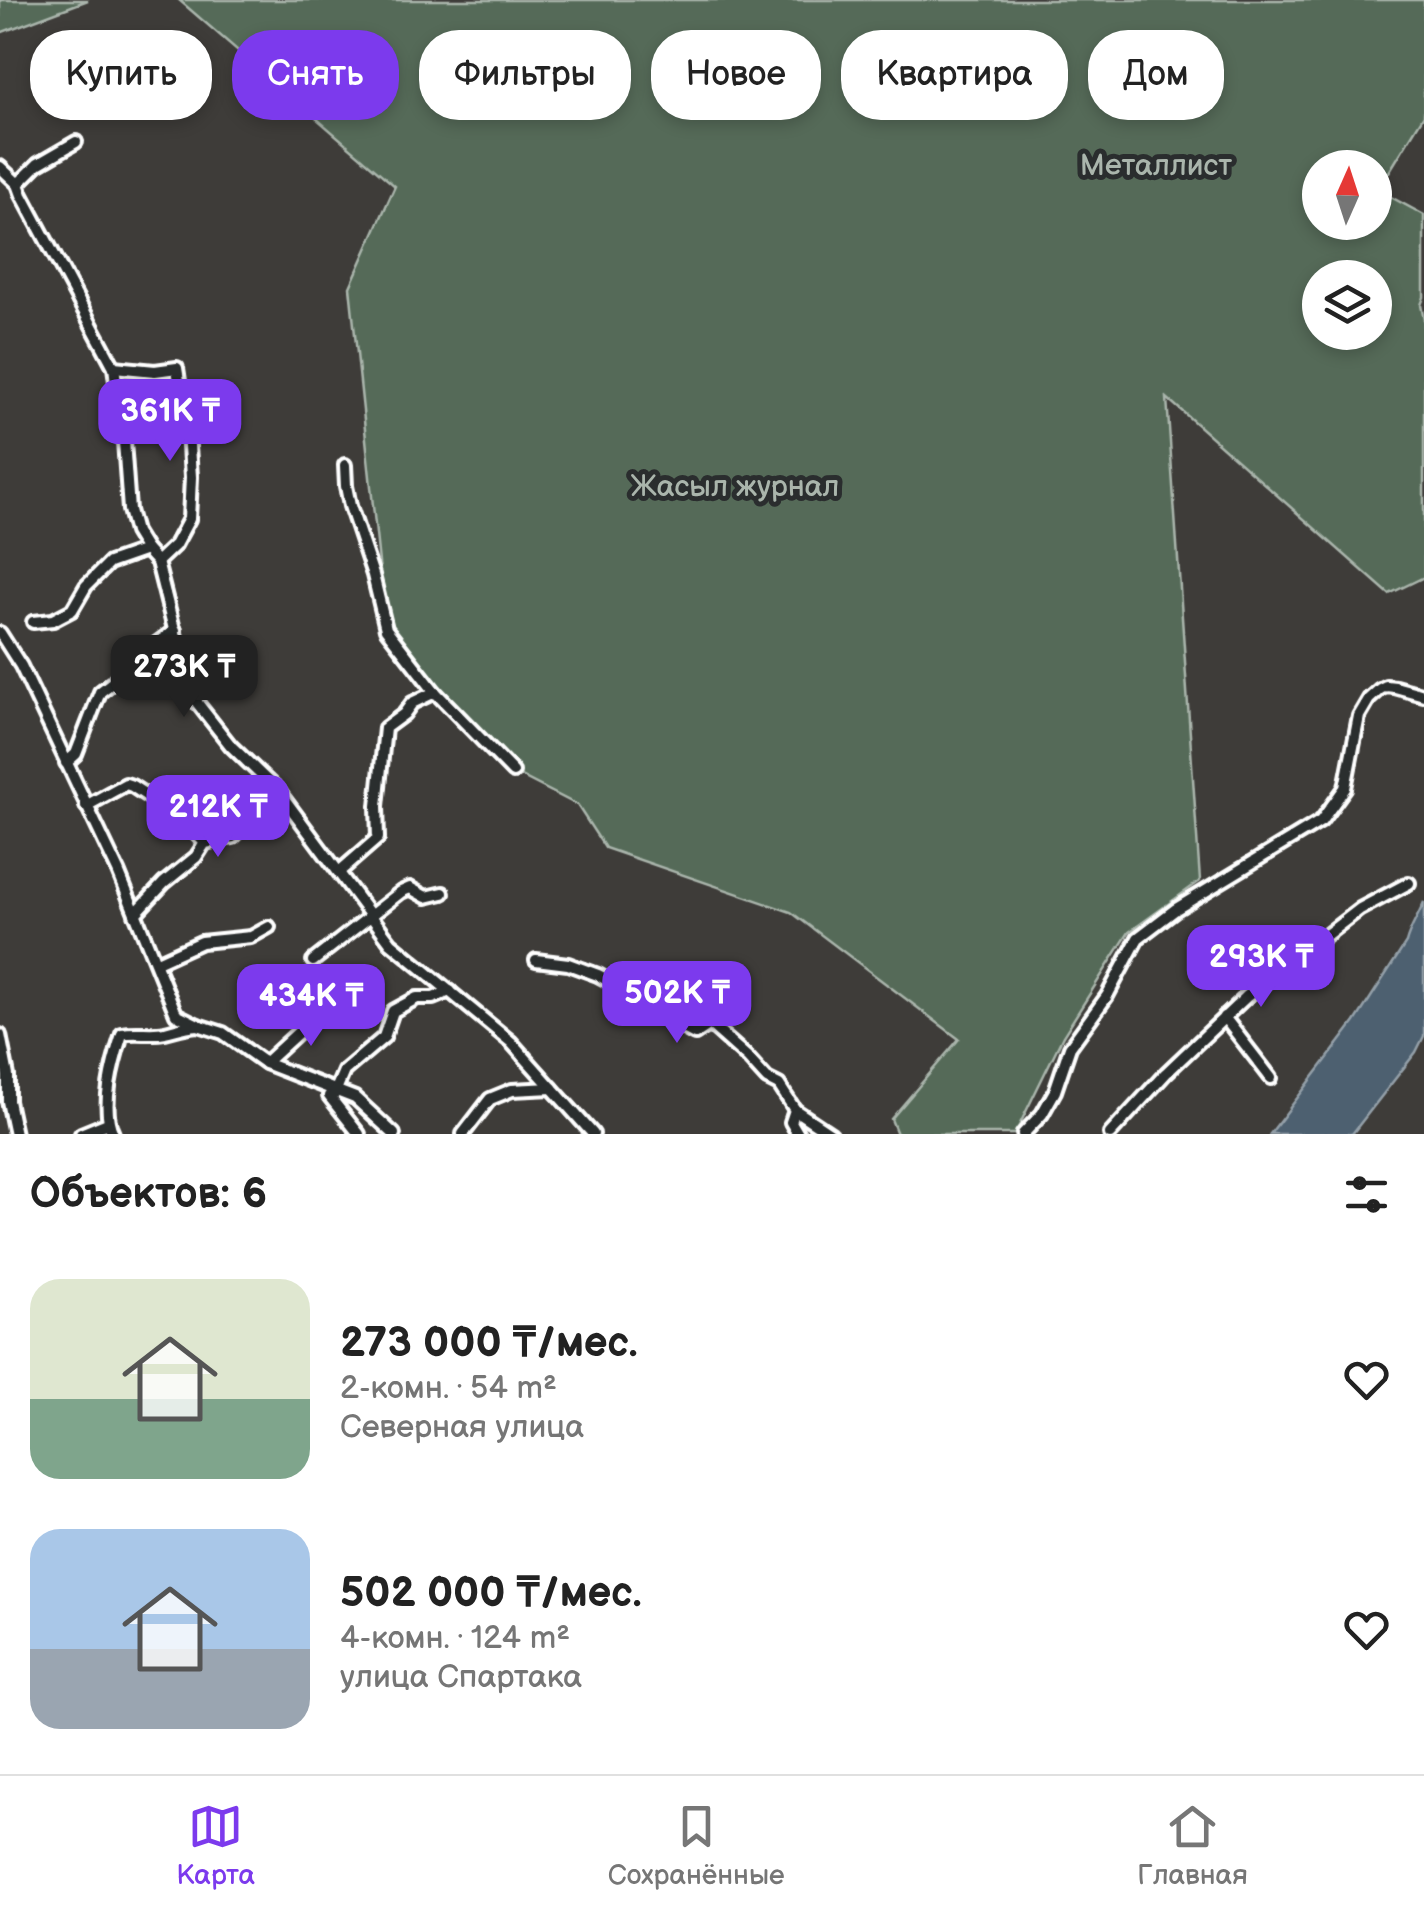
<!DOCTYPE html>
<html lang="ru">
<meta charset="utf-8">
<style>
:root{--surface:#fff;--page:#f6f6f6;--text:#222;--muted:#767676;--line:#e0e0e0;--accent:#7c3aed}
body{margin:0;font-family:"Balsamiq Sans",sans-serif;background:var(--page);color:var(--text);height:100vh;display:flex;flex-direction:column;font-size:38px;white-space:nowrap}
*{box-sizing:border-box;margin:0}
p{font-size:32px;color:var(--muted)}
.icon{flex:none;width:55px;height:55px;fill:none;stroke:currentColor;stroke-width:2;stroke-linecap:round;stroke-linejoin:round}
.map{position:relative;height:1134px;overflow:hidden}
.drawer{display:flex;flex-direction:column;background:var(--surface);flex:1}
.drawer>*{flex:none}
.top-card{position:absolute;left:30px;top:30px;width:1365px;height:90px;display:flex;gap:20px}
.needle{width:65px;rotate:3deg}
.tools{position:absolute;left:1302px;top:150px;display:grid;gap:20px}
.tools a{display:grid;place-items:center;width:90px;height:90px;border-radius:50%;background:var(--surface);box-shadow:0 5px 15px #0003;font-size:50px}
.price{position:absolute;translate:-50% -85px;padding:0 22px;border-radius:20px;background:var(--accent);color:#fff;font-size:32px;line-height:65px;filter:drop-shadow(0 2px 5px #0008)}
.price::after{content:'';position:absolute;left:50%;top:60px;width:30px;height:22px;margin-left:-15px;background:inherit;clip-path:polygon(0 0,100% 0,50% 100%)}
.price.current{background:#222;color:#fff}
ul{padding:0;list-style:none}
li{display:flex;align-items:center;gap:30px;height:250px;padding:0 30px}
li span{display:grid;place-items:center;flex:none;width:280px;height:200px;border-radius:30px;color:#555}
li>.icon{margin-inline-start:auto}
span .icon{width:120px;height:120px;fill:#fffc;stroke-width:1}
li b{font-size:42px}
h2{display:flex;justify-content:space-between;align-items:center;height:120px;padding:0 30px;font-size:42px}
.chip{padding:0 35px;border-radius:40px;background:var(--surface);box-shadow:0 5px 15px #0003;font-size:35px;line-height:90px}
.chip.current{background:var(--accent);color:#fff}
.menu{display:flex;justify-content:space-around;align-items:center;height:140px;border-top:2px solid var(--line);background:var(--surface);font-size:28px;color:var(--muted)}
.menu a{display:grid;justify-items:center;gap:5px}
.menu .current{color:var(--accent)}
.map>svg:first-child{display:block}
.green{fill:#546b58;stroke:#aab5ac;stroke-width:2.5;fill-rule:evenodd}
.water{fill:#4d6070;stroke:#94a0a9;stroke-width:2.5}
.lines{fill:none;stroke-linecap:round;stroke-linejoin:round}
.minor-casing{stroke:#fff;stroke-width:18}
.minor{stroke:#2a2d2e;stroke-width:10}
.labels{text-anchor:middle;stroke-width:10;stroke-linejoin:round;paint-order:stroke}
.park-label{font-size:30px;fill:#aab5ac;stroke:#2a2d2e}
</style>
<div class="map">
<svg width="1424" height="1134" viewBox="0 0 1424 1134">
<rect width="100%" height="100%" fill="#3e3c39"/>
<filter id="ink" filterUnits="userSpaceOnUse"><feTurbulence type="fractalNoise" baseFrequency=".01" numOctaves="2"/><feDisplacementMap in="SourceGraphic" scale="20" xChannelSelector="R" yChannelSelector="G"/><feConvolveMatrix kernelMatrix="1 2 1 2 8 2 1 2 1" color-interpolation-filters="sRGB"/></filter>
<g filter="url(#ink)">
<g class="green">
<polygon points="0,0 88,0 0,33"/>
<path d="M179 0H1424V115L1378 190 1424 215V297L1421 305 1424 320V577L1389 594 1167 398 1200 881 1129 932 1063 1036 1015 1134H897L891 1119 959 1039 791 912 605 848 577 805 513 772 386 629 350 287 395 186ZM1320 168H1375V222H1320ZM1320 278H1375V332H1320Z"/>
</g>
<path class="water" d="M1424 902V1036L1416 1052 1352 1134H1270L1355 1022 1406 943C1409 930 1419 915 1424 902Z"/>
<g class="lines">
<g class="minor-casing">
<g id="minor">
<polyline points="0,167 18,184 22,195 114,367 124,441 129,510 135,532 146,550 157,562 180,653 198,704 231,746 279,792 391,943 511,1042 593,1134"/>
<polyline points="18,184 38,164 76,142"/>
<polyline points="114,367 155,371 177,368 189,446 191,477 189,519 175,545 157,562"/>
<polyline points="345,465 346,486 350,506 373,575 386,629 435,692 513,772"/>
<polyline points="33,622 53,620 72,610 86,586 109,563 146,550"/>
<path d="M0 633 21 666 118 871 176 1014 198 1025C185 1026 177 1029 165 1032 151 1035 136 1031 122 1034 113 1062 100 1107 113 1134"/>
<polyline points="66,763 76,754 100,692 113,682 127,665 175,630"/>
<polyline points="86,806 126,784 132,786 181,818 205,843"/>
<polyline points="339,872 378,838 377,806 385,728 404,714 412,703 435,692"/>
<polyline points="135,914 164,883 196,857 205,843 233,837 279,792"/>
<polyline points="536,960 568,964 598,975 620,987 644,1007 695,1034 710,1024 747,1057 767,1079 779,1085 795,1110 791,1122 798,1134"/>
<polyline points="313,961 401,892 410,888 426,897 443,893"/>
<polyline points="157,962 201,942 251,937 269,927"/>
<polyline points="1224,1017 1271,1078"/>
<polyline points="198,1025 223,1033 265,1063 355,1098 394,1134"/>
<polyline points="0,1035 8,1076 8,1101 15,1134"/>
<polyline points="265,1063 329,1004"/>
<polyline points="329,1096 359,1134"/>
<polyline points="332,1099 344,1071 384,1037 393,1011 417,998 433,998 450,991"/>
<polyline points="795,1110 831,1134"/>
<polyline points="81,1134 108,1123"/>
<polyline points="463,1134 490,1099 512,1090 552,1088"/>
<polyline points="1023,1134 1042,1114 1055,1091 1070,1047 1107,996 1138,938 1176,909 1321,821 1345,788 1359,716 1369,699 1380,689 1386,686 1395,687 1424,695"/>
<polyline points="1110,1134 1166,1073 1246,997 1360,909 1409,883"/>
</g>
</g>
<use href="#minor" class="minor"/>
</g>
</g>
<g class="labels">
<g class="park-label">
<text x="1156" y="175">Металлист</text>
<text x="735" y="496">Жасыл журнал</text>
</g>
</g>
</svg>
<div class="tools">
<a><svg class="needle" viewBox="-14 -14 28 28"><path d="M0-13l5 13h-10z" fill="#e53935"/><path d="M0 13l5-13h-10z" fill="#767676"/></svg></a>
<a><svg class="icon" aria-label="layers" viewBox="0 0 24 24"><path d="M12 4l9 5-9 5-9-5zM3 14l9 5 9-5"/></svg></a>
</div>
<b class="price" style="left:170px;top:464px">361K ₸</b>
<b class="price current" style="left:184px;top:720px">273K ₸</b>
<b class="price" style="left:218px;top:860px">212K ₸</b>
<b class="price" style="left:1261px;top:1010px">293K ₸</b>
<b class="price" style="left:677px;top:1046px">502K ₸</b>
<b class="price" style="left:311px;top:1049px">434K ₸</b>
<div class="top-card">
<a class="chip">Купить</a>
<a class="chip current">Снять</a>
<a class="chip">Фильтры</a>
<a class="chip">Новое</a>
<a class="chip">Квартира</a>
<a class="chip">Дом</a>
</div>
</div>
<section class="drawer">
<h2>Объектов: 6<svg class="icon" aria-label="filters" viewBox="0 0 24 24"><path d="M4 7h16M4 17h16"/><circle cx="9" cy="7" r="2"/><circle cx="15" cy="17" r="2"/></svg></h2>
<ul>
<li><span style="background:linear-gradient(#dfe7d0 60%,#7fa58c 0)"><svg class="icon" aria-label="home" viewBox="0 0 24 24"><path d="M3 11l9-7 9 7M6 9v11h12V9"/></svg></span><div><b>273 000 ₸/мес.</b><p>2-комн. · 54 m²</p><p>Северная улица</p></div><svg class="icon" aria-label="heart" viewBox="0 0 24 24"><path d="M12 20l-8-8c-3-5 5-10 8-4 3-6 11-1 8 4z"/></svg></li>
<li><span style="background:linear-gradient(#a9c7e8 60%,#9aa5b1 0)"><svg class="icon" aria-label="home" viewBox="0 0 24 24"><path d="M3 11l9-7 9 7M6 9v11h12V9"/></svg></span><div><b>502 000 ₸/мес.</b><p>4-комн. · 124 m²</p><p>улица Спартака</p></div><svg class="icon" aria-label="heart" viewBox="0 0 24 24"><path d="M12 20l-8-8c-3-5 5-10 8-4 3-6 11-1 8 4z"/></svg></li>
</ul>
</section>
<nav class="menu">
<a class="current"><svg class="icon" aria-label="map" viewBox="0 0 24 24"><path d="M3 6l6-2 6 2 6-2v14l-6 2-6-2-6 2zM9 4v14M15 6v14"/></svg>Карта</a>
<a><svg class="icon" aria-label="saved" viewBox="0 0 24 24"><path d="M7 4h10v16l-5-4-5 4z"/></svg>Сохранённые</a>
<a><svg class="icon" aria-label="home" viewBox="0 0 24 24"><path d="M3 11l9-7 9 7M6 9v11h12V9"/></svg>Главная</a>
</nav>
